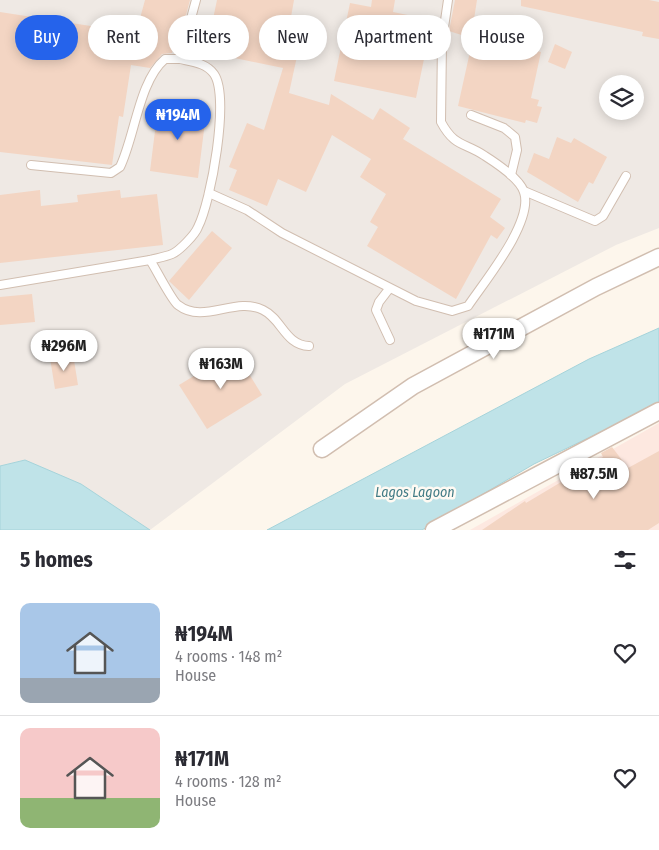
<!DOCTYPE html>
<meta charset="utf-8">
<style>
:root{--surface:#fff;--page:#f2f2f3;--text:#2b2b33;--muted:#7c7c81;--line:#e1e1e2;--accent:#2563eb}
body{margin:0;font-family:"Fira Sans Condensed",sans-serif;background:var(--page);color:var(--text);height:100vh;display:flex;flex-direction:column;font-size:19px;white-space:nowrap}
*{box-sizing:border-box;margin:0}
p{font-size:16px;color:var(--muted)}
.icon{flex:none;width:28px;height:28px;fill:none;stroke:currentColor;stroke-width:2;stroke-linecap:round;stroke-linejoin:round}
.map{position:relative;height:530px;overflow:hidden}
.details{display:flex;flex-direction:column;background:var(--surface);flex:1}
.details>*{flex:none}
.banner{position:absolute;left:15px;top:15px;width:630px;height:45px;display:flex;gap:10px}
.fabs{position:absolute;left:599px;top:75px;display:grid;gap:10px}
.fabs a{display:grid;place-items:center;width:45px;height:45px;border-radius:50%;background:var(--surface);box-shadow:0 2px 12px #0003;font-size:25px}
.price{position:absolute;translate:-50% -42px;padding:0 11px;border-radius:18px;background:#fff;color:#222;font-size:16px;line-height:32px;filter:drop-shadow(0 1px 2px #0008)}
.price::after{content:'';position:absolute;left:50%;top:30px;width:15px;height:11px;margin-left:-8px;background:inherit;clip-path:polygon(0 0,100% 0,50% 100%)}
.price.active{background:var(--accent);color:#fff}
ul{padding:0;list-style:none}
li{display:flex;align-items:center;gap:15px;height:125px;padding:0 20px}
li+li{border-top:1px solid var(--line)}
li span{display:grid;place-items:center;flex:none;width:140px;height:100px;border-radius:10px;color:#555}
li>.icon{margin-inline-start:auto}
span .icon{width:60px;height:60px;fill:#fffc;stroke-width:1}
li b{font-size:21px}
h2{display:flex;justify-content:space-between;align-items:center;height:60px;padding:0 20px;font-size:21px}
.tag{padding:0 18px;border-radius:22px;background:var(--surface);box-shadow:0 2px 12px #0003;font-size:18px;line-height:45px}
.tag.active{background:var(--accent);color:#fff}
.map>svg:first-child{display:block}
.commercial{fill:#fde8e0}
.industrial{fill:#efe9e4;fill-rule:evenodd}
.water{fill:#bfe3e8;stroke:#a5d3da}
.building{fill:#f3d5c3}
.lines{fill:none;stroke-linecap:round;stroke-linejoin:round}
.lane-casing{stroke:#d1beb0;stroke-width:10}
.street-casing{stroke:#d1beb0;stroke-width:19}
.lane{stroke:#fff;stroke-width:8}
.street{stroke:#fff;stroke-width:16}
.labels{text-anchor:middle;stroke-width:5;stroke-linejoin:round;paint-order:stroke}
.water-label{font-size:14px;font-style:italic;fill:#437c86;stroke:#fffaf3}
</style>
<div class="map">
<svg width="659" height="530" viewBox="0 0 659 530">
<rect width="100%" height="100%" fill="#fdf6ec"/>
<polygon class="commercial" points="659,423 659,530 470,530"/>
<path class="industrial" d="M0 0H659V228L616 245 345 384 150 530 81 484 25 460 0 466ZM608 84H635V111H608Z"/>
<g class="water">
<polygon points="659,328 659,404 534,464 422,530 267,530 589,359"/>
<polygon points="25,460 81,484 150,530 0,530 0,466"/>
</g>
<g class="building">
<polygon points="145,0 190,0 182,30 178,29 172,53 162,54 150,68 131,65 123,117 119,116 112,165 0,152 0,12 136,33"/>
<polygon points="217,0 294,0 291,17 305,20 289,93 329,105 331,94 373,120 380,108 410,128 403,139 501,199 490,217 505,228 497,239 491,235 456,299 367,246 378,227 370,222 386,194 360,177 371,159 332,135 306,192 278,179 267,206 229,190 237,170 229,167 247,123 264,130 283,68 206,52"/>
<polygon points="372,0 395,0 393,12 432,20 416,98 334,81 350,3 371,7"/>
<polygon points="455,0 477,0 471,38 449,31"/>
<polygon points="521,0 649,0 659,2 659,39 642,36 643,32 521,6"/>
<polygon points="473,38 541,52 531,98 539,100 537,106 542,107 537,123 526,120 525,123 458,106"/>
<polygon points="555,44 572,52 565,69 548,62"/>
<polygon points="161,103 206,114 198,178 150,171 158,107 160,108"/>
<polygon points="557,137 571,143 574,138 607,157 593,184 589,182 578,202 527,172 534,153 549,159"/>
<polygon points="40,190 41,206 78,202 77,195 120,190 121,198 157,194 163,245 0,263 0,195"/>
<polygon points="212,231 232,248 189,300 169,281"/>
<polygon points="32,294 35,322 0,325 0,297"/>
<polygon points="235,351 262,395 207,429 179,385"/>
<polygon points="73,354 78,385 55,389 50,358"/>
<polygon points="612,447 628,468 659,451 659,523 648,530 482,530 525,501 526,503 603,457 601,453"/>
</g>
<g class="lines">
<g class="lane-casing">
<g id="lane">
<polyline points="471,115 504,128 515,137 517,150 511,175"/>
<path d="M31 165 111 173 120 167C135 136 139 81 165 59H180"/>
<polyline points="524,191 595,221 603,216 626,176"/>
<path d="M209 193 247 210 282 233 416 301 452 311 468 306C484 282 534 222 524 192 520 179 496 163 485 156 465 142 455 148 441 122L442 41 448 0"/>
<path d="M150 260C156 269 172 301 178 305 204 325 235 296 263 310 282 319 285 345 309 346"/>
<path d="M0 285 150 260C157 258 165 257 172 254 179 251 195 235 198 227 211 202 230 97 214 74 206 63 193 62 180 59L196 0"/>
<polyline points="389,289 379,302 376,310 390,340"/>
</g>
</g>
<g class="street-casing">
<g id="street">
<polyline points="322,449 413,386 596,287 659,257"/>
<polyline points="434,530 659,411"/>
</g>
</g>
<use href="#lane" class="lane"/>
<use href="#street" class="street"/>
</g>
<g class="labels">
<g class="water-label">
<text x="415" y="497">Lagos Lagoon</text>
</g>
</g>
</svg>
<div class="fabs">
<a><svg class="icon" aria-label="layers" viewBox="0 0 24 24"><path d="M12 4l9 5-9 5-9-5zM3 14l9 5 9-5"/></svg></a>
</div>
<b class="price active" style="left:178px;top:141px">₦194M</b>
<b class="price" style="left:494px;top:360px">₦171M</b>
<b class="price" style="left:64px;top:372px">₦296M</b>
<b class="price" style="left:221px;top:390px">₦163M</b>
<b class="price" style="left:594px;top:500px">₦87.5M</b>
<div class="banner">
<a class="tag active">Buy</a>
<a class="tag">Rent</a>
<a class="tag">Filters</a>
<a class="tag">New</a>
<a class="tag">Apartment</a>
<a class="tag">House</a>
</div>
</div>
<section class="details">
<h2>5 homes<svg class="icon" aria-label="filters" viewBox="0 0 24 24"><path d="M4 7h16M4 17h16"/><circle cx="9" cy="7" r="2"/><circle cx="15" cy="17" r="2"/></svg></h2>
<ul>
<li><span style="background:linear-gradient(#a9c7e8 75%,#9aa5b1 0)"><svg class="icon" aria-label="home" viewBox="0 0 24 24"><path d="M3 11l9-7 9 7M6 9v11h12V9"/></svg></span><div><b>₦194M</b><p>4 rooms · 148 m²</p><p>House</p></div><svg class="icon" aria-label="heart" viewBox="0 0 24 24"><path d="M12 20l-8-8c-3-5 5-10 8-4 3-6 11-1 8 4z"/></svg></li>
<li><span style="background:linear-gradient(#f6c9c9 70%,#8fb573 0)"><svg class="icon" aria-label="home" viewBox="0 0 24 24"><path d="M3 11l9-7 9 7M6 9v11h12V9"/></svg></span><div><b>₦171M</b><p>4 rooms · 128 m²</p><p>House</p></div><svg class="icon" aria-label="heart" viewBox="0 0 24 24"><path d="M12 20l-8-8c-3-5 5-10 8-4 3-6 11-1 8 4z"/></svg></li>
</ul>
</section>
